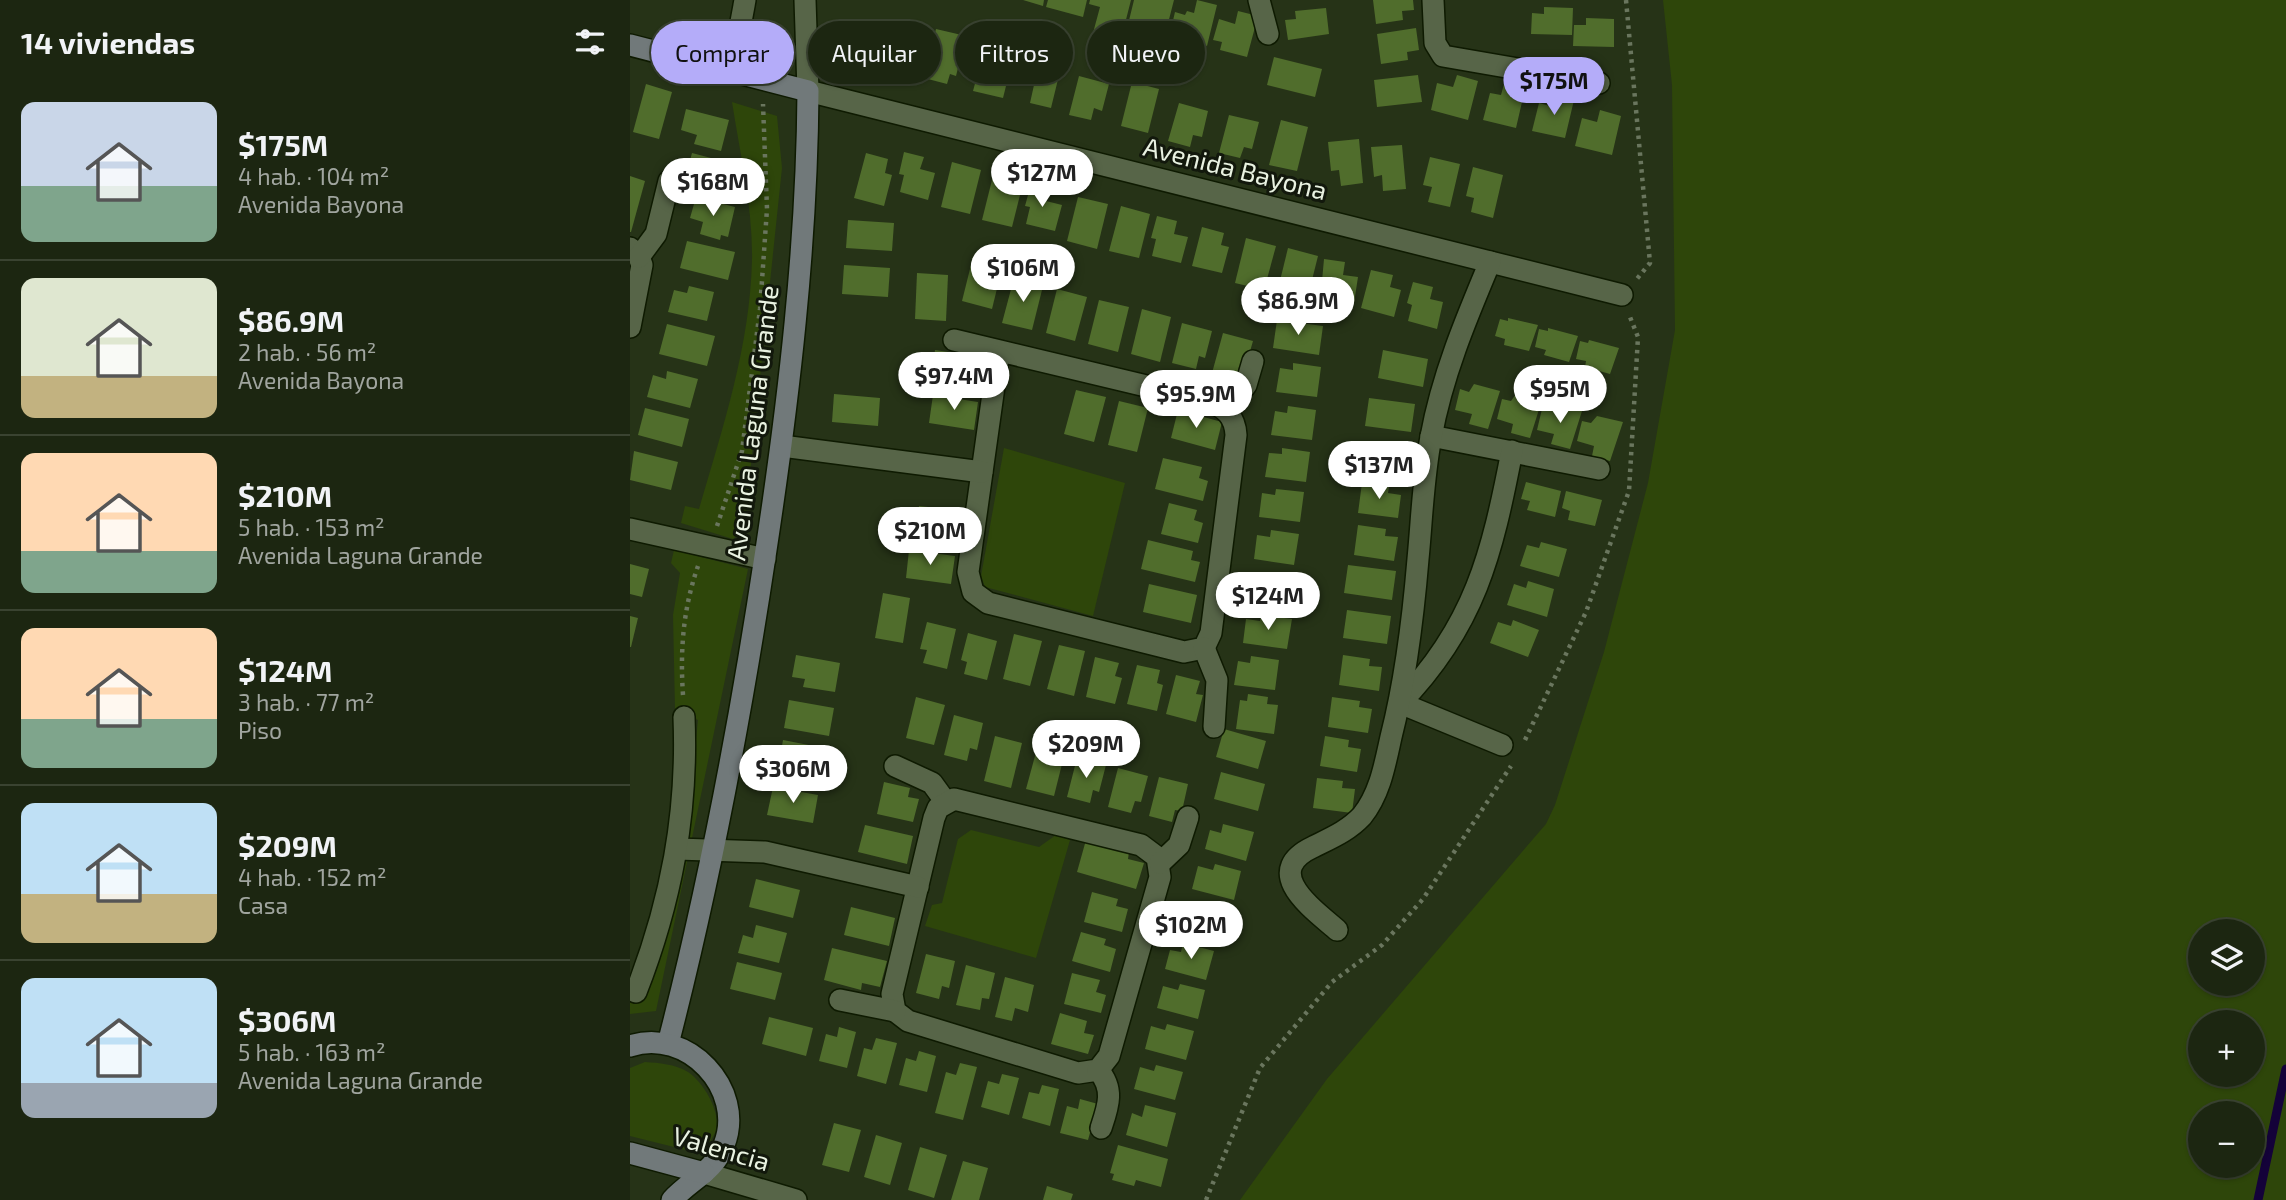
<!DOCTYPE html>
<html lang="es">
<meta charset="utf-8">
<style>
:root{--surface:#1c2611;--page:#252e1a;--text:#f1f3f6;--muted:#a0a59f;--line:#3a4331;--accent:#b4acf9}
body{margin:0;font-family:"Exo 2",sans-serif;background:var(--page);color:var(--text);height:100vh;display:flex;flex-direction:column;font-size:26px;white-space:nowrap}
*{box-sizing:border-box;margin:0}
p{font-size:23px;color:var(--muted)}
.icon{flex:none;width:38px;height:38px;fill:none;stroke:currentColor;stroke-width:2;stroke-linecap:round;stroke-linejoin:round}
.map{position:relative;flex:1;overflow:hidden}
.side{display:flex;flex-direction:column;background:var(--surface);width:630px}
.side>*{flex:none}
.guide{position:absolute;left:21px;top:21px;width:665px;height:63px;display:flex;gap:14px}
.controls{position:absolute;left:1558px;top:919px;display:grid;gap:14px}
.controls a{display:grid;place-items:center;width:77px;height:77px;border-radius:50%;background:var(--surface);box-shadow:0 2px 5px #0004,0 0 0 2px var(--line);font-size:35px}
.price{position:absolute;translate:-50% -60px;padding:0 16px;border-radius:24px;background:#fff;color:#222;font-size:23px;line-height:46px;filter:drop-shadow(0 2px 4px #0008)}
.price::after{content:'';position:absolute;left:50%;top:42px;width:21px;height:16px;margin-left:-10px;background:inherit;clip-path:polygon(0 0,100% 0,50% 100%)}
.price.selected{background:var(--accent);color:#111}
ul{padding:0;list-style:none}
li{display:flex;align-items:center;gap:21px;height:175px;padding:0 21px}
li+li{border-top:2px solid var(--line)}
li span{display:grid;place-items:center;flex:none;width:196px;height:140px;border-radius:14px;color:#555}
li>.icon{margin-inline-start:auto}
span .icon{width:84px;height:84px;fill:#fffc;stroke-width:1}
li b{font-size:30px}
h2{display:flex;justify-content:space-between;align-items:center;height:84px;padding:0 21px;font-size:30px}
.chip{padding:0 24px;border-radius:32px;background:var(--surface);box-shadow:0 2px 5px #0004,0 0 0 2px var(--line);font-size:24px;line-height:63px}
.chip.selected{background:var(--accent);color:#111}
main{display:flex;flex:1;min-height:0}
.map>svg:first-child{display:block}
.green{fill:#2e460a;fill-rule:evenodd}
.lines{fill:none;stroke-linecap:round;stroke-linejoin:round}
.stream{stroke:#140239;stroke-width:9}
.building{fill:#506d2c}
.street-casing{stroke:#0e1a01;stroke-width:24}
.secondary-casing{stroke:#0e1a01;stroke-width:24}
.path{stroke:#6a765e;stroke-width:4.5;stroke-dasharray:3.5 5;stroke-linecap:butt}
.street{stroke:#576548;stroke-width:21}
.secondary{stroke:#71797a;stroke-width:21}
.labels{text-anchor:middle;stroke-width:6;stroke-linejoin:round;paint-order:stroke}
.street-label{font-size:26px;fill:#e9f2e1;stroke:#12180c}
</style>
<main>
<section class="side">
<h2>14 viviendas<svg class="icon" aria-label="filters" viewBox="0 0 24 24"><path d="M4 7h16M4 17h16"/><circle cx="9" cy="7" r="2"/><circle cx="15" cy="17" r="2"/></svg></h2>
<ul>
<li><span style="background:linear-gradient(#c9d6e8 60%,#7fa58c 0)"><svg class="icon" aria-label="home" viewBox="0 0 24 24"><path d="M3 11l9-7 9 7M6 9v11h12V9"/></svg></span><div><b>$175M</b><p>4 hab. · 104 m²</p><p>Avenida Bayona</p></div></li>
<li><span style="background:linear-gradient(#dfe7d0 70%,#c2b280 0)"><svg class="icon" aria-label="home" viewBox="0 0 24 24"><path d="M3 11l9-7 9 7M6 9v11h12V9"/></svg></span><div><b>$86.9M</b><p>2 hab. · 56 m²</p><p>Avenida Bayona</p></div></li>
<li><span style="background:linear-gradient(#ffd9b3 70%,#7fa58c 0)"><svg class="icon" aria-label="home" viewBox="0 0 24 24"><path d="M3 11l9-7 9 7M6 9v11h12V9"/></svg></span><div><b>$210M</b><p>5 hab. · 153 m²</p><p>Avenida Laguna Grande</p></div></li>
<li><span style="background:linear-gradient(#ffd9b3 65%,#7fa58c 0)"><svg class="icon" aria-label="home" viewBox="0 0 24 24"><path d="M3 11l9-7 9 7M6 9v11h12V9"/></svg></span><div><b>$124M</b><p>3 hab. · 77 m²</p><p>Piso</p></div></li>
<li><span style="background:linear-gradient(#bfe0f5 65%,#c2b280 0)"><svg class="icon" aria-label="home" viewBox="0 0 24 24"><path d="M3 11l9-7 9 7M6 9v11h12V9"/></svg></span><div><b>$209M</b><p>4 hab. · 152 m²</p><p>Casa</p></div></li>
<li><span style="background:linear-gradient(#bfe0f5 75%,#9aa5b1 0)"><svg class="icon" aria-label="home" viewBox="0 0 24 24"><path d="M3 11l9-7 9 7M6 9v11h12V9"/></svg></span><div><b>$306M</b><p>5 hab. · 163 m²</p><p>Avenida Laguna Grande</p></div></li>
</ul>
</section>
<div class="map">
<svg width="1656" height="1200" viewBox="0 0 1656 1200">
<rect width="100%" height="100%" fill="#263317"/>
<g class="green">
<path d="M1033 0H1656V1200H610L697 1079 916 824 925 805 974 652 1018 483 1045 330 1042 85ZM1570 931H1622V984H1570ZM1570 1022H1622V1074H1570ZM1570 1113H1622V1166H1570Z"/>
<path d="M102 102 147 116 152 168 114 530 103 539 51 523 55 506 69 509C93 427 120 346 122 260 123 207 110 154 102 102Z"/>
<polygon points="374,448 495,483 463,616 355,587 351,576"/>
<path d="M44 550 118 569 26 1011 0 1014V999L17 995C53 910 58 812 68 720L45 709 43 615 50 573 41 563Z"/>
<polygon points="341,830 409,847 426,835 440,840 406,958 295,926 302,905 312,903 328,839"/>
<path d="M15 1062C29 1063 45 1064 58 1072 73 1082 91 1111 86 1130 84 1137 76 1147 72 1154L0 1136V1068Z"/>
</g>
<g class="lines">
<polyline class="stream" points="1628,1200 1656,1069"/>
</g>
<g class="building">
<polygon points="393,0 414,0 413,6"/>
<polygon points="418,0 457,0 453,17 416,7"/>
<polygon points="460,0 501,0 488,51 476,47 479,37 463,33 470,7 459,4"/>
<polygon points="504,0 544,0 535,35 520,31 518,40 509,38 505,52 492,49"/>
<polygon points="567,0 587,5 577,46 549,39 551,31 541,29 545,12 555,15 557,11 564,13"/>
<polygon points="743,0 783,0 784,10 772,11 773,20 746,24"/>
<polygon points="914,7 943,8 942,35 901,34 902,13 914,14"/>
<polygon points="696,8 699,34 658,40 655,20 666,19 665,11"/>
<polygon points="608,11 628,16 617,57 590,50 592,42 583,40 589,19 605,24"/>
<polygon points="956,18 984,19 984,47 943,46 944,25 956,25"/>
<polygon points="236,23 284,35 277,63 264,60 261,71 238,65 241,53 229,51"/>
<polygon points="786,28 789,50 777,52 778,60 751,64 747,34"/>
<polygon points="306,29 336,36 326,76 320,74 317,84 294,78"/>
<polygon points="355,46 384,54 373,98 343,91"/>
<polygon points="392,49 433,59 421,108 400,103 404,85 385,80"/>
<polygon points="644,57 692,69 685,97 637,85"/>
<polygon points="788,75 792,102 747,107 744,80"/>
<polygon points="827,75 848,81 838,120 801,110 807,83 823,87"/>
<polygon points="449,76 479,84 472,111 464,108 461,120 439,115"/>
<polygon points="502,82 529,89 518,133 491,126"/>
<polygon points="16,84 42,92 29,139 3,132"/>
<polygon points="874,84 895,89 886,128 853,120 860,93 871,95"/>
<polygon points="923,94 944,100 935,138 902,131 909,103 920,106"/>
<polygon points="549,103 578,111 572,137 563,135 560,147 538,141"/>
<polygon points="56,109 99,120 91,151 64,144 67,135 51,130"/>
<polygon points="970,110 991,116 982,155 945,146 952,118 967,122"/>
<polygon points="599,115 629,122 622,149 614,147 610,158 589,153"/>
<polygon points="651,120 678,127 667,171 639,165"/>
<polygon points="729,139 733,183 711,186 709,170 701,171 698,142"/>
<polygon points="772,145 776,189 753,191 752,175 744,177 741,147"/>
<polygon points="274,152 294,157 290,169 305,173 298,200 270,192 274,175 269,174"/>
<polygon points="62,153 100,163 93,192 67,186 70,178 56,175"/>
<polygon points="236,153 258,159 255,173 262,175 254,206 224,198"/>
<polygon points="800,157 830,164 820,207 798,202 802,187 793,185"/>
<polygon points="322,162 351,170 340,214 311,207"/>
<polygon points="843,167 873,175 863,218 841,212 844,198 836,196"/>
<polygon points="0,176 15,181 1,232 0,232"/>
<polygon points="363,176 393,183 382,227 352,220"/>
<polygon points="401,184 420,189 416,201 432,205 425,231 396,224 400,207 395,206"/>
<polygon points="66,197 105,207 98,237 91,235 90,240 70,234 73,222 60,218"/>
<polygon points="448,197 478,204 467,249 437,241"/>
<polygon points="491,206 520,214 509,258 479,251"/>
<polygon points="527,216 547,221 544,234 558,237 551,263 522,256 526,239 521,238"/>
<polygon points="218,220 264,223 262,251 216,248"/>
<polygon points="572,227 594,233 591,245 599,247 592,273 562,266"/>
<polygon points="616,238 646,246 634,290 605,283"/>
<polygon points="57,241 105,252 98,280 50,268"/>
<polygon points="658,248 688,256 677,300 647,293"/>
<polygon points="343,257 373,264 362,309 332,301"/>
<polygon points="694,259 715,262 713,275 728,277 724,303 694,299 697,282 692,281"/>
<polygon points="214,265 260,268 258,297 212,294"/>
<polygon points="741,270 763,275 760,287 771,290 764,317 731,308"/>
<polygon points="287,273 318,275 316,321 285,319"/>
<polygon points="384,278 413,286 402,330 372,323"/>
<polygon points="783,282 803,287 800,299 813,302 807,329 778,321 782,305 777,303"/>
<polygon points="59,286 84,292 77,321 38,312 44,290 57,293"/>
<polygon points="427,289 457,297 445,341 416,333"/>
<polygon points="469,300 499,307 488,352 458,344"/>
<polygon points="512,309 541,317 530,362 501,354"/>
<polygon points="878,318 908,325 899,351 874,345 875,339 865,336 870,319 878,321"/>
<polygon points="647,320 693,326 689,355 643,348"/>
<polygon points="552,323 582,331 575,358 569,356 566,369 542,363"/>
<polygon points="37,324 85,336 77,366 29,354"/>
<polygon points="918,328 948,336 939,362 914,355 916,350 905,347 909,329 918,331"/>
<polygon points="593,333 623,341 615,369 609,367 606,379 582,373"/>
<polygon points="959,340 989,348 980,374 955,367 956,361 946,359 950,341 958,343"/>
<polygon points="305,350 351,357 347,385 301,378"/>
<polygon points="753,350 798,359 793,387 748,378"/>
<polygon points="663,363 691,367 687,397 646,392 650,368 663,370"/>
<polygon points="37,371 68,379 60,408 17,397 23,375 36,379"/>
<polygon points="844,384 870,391 858,429 839,424 842,414 825,410 830,389 839,392"/>
<polygon points="446,390 476,397 464,442 434,434"/>
<polygon points="204,394 250,398 248,426 202,422"/>
<polygon points="886,394 912,400 900,438 881,433 883,424 867,419 872,399 881,401"/>
<polygon points="303,395 348,402 344,430 299,423"/>
<polygon points="739,398 785,404 781,432 735,426"/>
<polygon points="489,401 518,408 507,452 478,445"/>
<polygon points="926,404 952,411 940,449 921,444 924,434 907,430 912,409 921,411"/>
<polygon points="658,406 686,410 682,440 641,435 645,411 657,413"/>
<polygon points="15,408 59,419 52,447 8,435"/>
<polygon points="548,410 592,422 585,450 541,438"/>
<polygon points="967,416 993,422 980,461 962,456 964,446 947,441 952,421 961,423"/>
<polygon points="735,441 762,445 762,452 775,453 771,477 731,471"/>
<polygon points="652,448 680,452 676,482 635,477 639,453 652,454"/>
<polygon points="4,451 48,462 41,490 0,480"/>
<polygon points="533,458 572,467 569,478 578,481 573,501 525,489"/>
<polygon points="896,482 931,491 925,517 897,510 900,501 891,499"/>
<polygon points="732,483 759,487 758,493 771,495 768,518 728,513"/>
<polygon points="646,489 674,492 670,522 629,517 632,493 645,495"/>
<polygon points="936,491 972,500 965,526 938,520 940,511 932,508"/>
<polygon points="539,503 567,510 564,520 573,523 568,543 531,534"/>
<polygon points="289,506 335,511 331,539 286,534"/>
<polygon points="728,525 756,529 755,536 768,537 764,561 724,555"/>
<polygon points="641,530 669,534 664,565 624,559 627,535 640,537"/>
<polygon points="518,540 563,551 561,560 570,562 565,582 511,569"/>
<polygon points="911,542 937,549 929,577 890,566 897,545 909,548"/>
<polygon points="279,550 325,556 321,584 276,578"/>
<polygon points="0,564 19,569 12,597 0,594"/>
<polygon points="718,565 766,571 762,600 714,593"/>
<polygon points="639,573 666,577 662,607 619,601 622,577 638,580"/>
<polygon points="898,581 924,589 917,617 877,605 884,584 896,588"/>
<polygon points="519,584 567,595 561,623 513,612"/>
<polygon points="253,593 280,598 273,643 245,638"/>
<polygon points="717,610 761,616 757,644 713,638"/>
<polygon points="631,615 662,619 657,649 613,643 616,619 630,621"/>
<polygon points="0,616 8,618 1,647 0,647"/>
<polygon points="883,620 909,630 898,657 860,643 868,622 881,626"/>
<polygon points="297,622 326,629 317,669 293,663 297,650 290,649"/>
<polygon points="338,633 367,641 357,680 334,674 337,662 331,660"/>
<polygon points="384,634 412,641 400,686 373,679"/>
<polygon points="429,645 455,651 444,696 417,689"/>
<polygon points="166,655 210,663 205,692 173,687 175,679 162,677"/>
<polygon points="713,655 740,659 739,666 752,667 749,691 709,685"/>
<polygon points="621,656 649,660 645,690 604,685 608,661 620,663"/>
<polygon points="465,657 489,663 485,676 492,678 485,704 456,697"/>
<polygon points="507,665 530,670 527,683 533,685 527,711 497,704"/>
<polygon points="546,675 570,681 566,694 573,695 566,722 536,714"/>
<polygon points="618,694 638,697 637,704 648,705 644,734 606,729 610,700 617,701"/>
<polygon points="286,697 315,705 304,745 276,738"/>
<polygon points="702,697 730,701 729,707 742,709 738,733 698,727"/>
<polygon points="159,700 204,708 199,736 154,728"/>
<polygon points="324,715 353,723 347,750 340,748 337,761 314,755"/>
<polygon points="594,729 636,741 628,769 586,757"/>
<polygon points="365,736 392,743 381,788 354,781"/>
<polygon points="695,736 719,740 718,747 731,749 727,772 690,766"/>
<polygon points="153,740 194,748 189,778 160,772 161,765 149,763"/>
<polygon points="408,745 435,752 424,796 396,789"/>
<polygon points="447,758 476,765 469,792 463,790 460,803 437,797"/>
<polygon points="488,768 518,776 511,802 505,801 501,813 478,807"/>
<polygon points="591,772 635,784 628,811 584,799"/>
<polygon points="529,777 558,784 552,811 545,810 542,822 519,816"/>
<polygon points="687,778 713,781 712,788 725,789 722,813 683,808"/>
<polygon points="254,782 280,788 278,797 289,799 283,822 247,814"/>
<polygon points="143,787 188,795 183,823 137,815"/>
<polygon points="593,824 624,832 616,861 575,849 580,830 591,833"/>
<polygon points="235,825 283,836 277,864 228,852"/>
<polygon points="456,840 499,852 498,859 514,863 506,889 447,872"/>
<polygon points="585,864 611,871 604,900 562,889 568,866 583,870"/>
<polygon points="126,879 170,890 163,918 119,907"/>
<polygon points="462,892 488,899 486,906 498,909 492,932 454,922"/>
<polygon points="573,904 600,911 592,940 551,929 557,907 571,911"/>
<polygon points="221,907 265,918 259,946 214,935"/>
<polygon points="126,925 157,933 149,963 108,953 113,935 123,938"/>
<polygon points="451,932 476,939 474,945 486,949 480,972 442,961"/>
<polygon points="553,943 584,951 576,980 535,969 540,950 551,952"/>
<polygon points="202,948 257,961 250,987 232,983 231,990 194,980"/>
<polygon points="296,954 325,961 319,988 312,986 309,999 286,993"/>
<polygon points="107,962 152,973 145,1000 100,989"/>
<polygon points="336,965 365,973 359,999 352,998 350,1010 326,1005"/>
<polygon points="442,973 470,980 466,992 476,995 471,1013 434,1004"/>
<polygon points="375,977 404,985 398,1012 385,1008 382,1021 365,1017"/>
<polygon points="550,984 575,990 568,1019 527,1008 533,986 548,990"/>
<polygon points="430,1013 457,1021 454,1033 464,1035 458,1054 421,1044"/>
<polygon points="139,1017 183,1028 176,1056 132,1044"/>
<polygon points="537,1024 564,1031 556,1060 515,1049 521,1026 535,1030"/>
<polygon points="209,1027 226,1032 217,1068 189,1061 196,1034 207,1037"/>
<polygon points="246,1038 267,1043 256,1084 227,1076 234,1048 242,1050"/>
<polygon points="289,1051 306,1056 297,1092 269,1085 276,1058 286,1061"/>
<polygon points="330,1063 347,1067 333,1120 305,1113 316,1072 326,1075"/>
<polygon points="526,1065 553,1072 545,1100 504,1089 510,1067 524,1071"/>
<polygon points="372,1074 389,1078 379,1115 351,1107 358,1081 369,1084"/>
<polygon points="412,1085 429,1089 420,1126 392,1118 399,1092 409,1094"/>
<polygon points="450,1099 468,1104 458,1140 430,1133 437,1106 448,1109"/>
<polygon points="515,1105 546,1113 537,1147 496,1135 502,1113 512,1117"/>
<polygon points="204,1123 231,1130 219,1172 192,1165"/>
<polygon points="246,1135 272,1143 260,1185 234,1177"/>
<polygon points="488,1145 538,1159 531,1187 506,1180 504,1186 482,1180 484,1174 480,1173"/>
<polygon points="290,1147 317,1155 304,1198 278,1190"/>
<polygon points="333,1161 358,1168 349,1200 321,1200"/>
<polygon points="417,1186 443,1194 441,1200 413,1200"/>
</g>
<g class="lines">
<g class="street-casing">
<g id="street">
<polyline points="175,0 178,91 992,295"/>
<polyline points="629,0 638,34"/>
<polyline points="803,0 805,43 813,56 969,83"/>
<polyline points="102,71 115,0"/>
<polyline points="0,248 9,257 12,265 0,327"/>
<polyline points="9,257 26,234 39,181"/>
<path d="M324 340 579 401C596 408 605 417 606 435L581 633 574 648 554 652 358 603 343 592 338 572 369 351"/>
<polyline points="597,410 616,385 623,361"/>
<polyline points="801,436 969,469"/>
<polyline points="152,446 352,472"/>
<polyline points="0,529 135,559"/>
<polyline points="574,648 587,680 584,727"/>
<path d="M770 703C845 626 862 554 882 451"/>
<polyline points="770,703 872,745"/>
<polyline points="265,766 302,783 315,801"/>
<polygon points="324,799 511,845 527,857 530,877 479,1056 468,1070 448,1073 278,1021 265,1011 262,994 304,818 308,808"/>
<polyline points="48,849 135,852 288,887"/>
<polyline points="530,863 549,845 558,817"/>
<path d="M707 930C683 909 630 872 683 847 701 838 718 831 732 816 750 794 755 764 761 737 776 678 783 619 788 559 792 518 793 478 801 437 812 376 836 319 860 262"/>
<path d="M6 992C41 902 58 814 54 717"/>
<polyline points="210,1000 265,1011"/>
<path d="M468 1070C485 1089 478 1107 471 1128"/>
<polyline points="74,1173 166,1200"/>
</g>
</g>
<g class="secondary-casing">
<g id="secondary">
<path d="M0 45 178 91C177 245 159 398 136 550 111 717 80 881 38 1044"/>
<path d="M0 1046C57 1027 116 1089 94 1145 85 1171 59 1181 42 1200"/>
<polyline points="0,1153 74,1173"/>
</g>
</g>
<g class="path">
<polyline points="996,0 1020,263 1006,280"/>
<polyline points="87,526 112,451 130,309 137,209 133,104"/>
<path d="M53 695C50 650 53 609 68 566"/>
<polyline points="895,740 956,612 999,491 1008,337 1000,317"/>
<polyline points="576,1200 630,1068 702,982 752,945 793,899 881,766"/>
</g>
<use href="#street" class="street"/>
<use href="#secondary" class="secondary"/>
</g>
<g class="labels">
<g class="street-label">
<text transform="translate(605 169) rotate(14)" y="9">Avenida Bayona</text>
<text transform="translate(123 423) rotate(-83)" y="9">Avenida Laguna Grande</text>
<text transform="translate(91 1149) rotate(16)" y="9">Valencia</text>
</g>
</g>
</svg>
<div class="controls">
<a><svg class="icon" aria-label="layers" viewBox="0 0 24 24"><path d="M12 4l9 5-9 5-9-5zM3 14l9 5 9-5"/></svg></a>
<a>+</a>
<a>−</a>
</div>
<b class="price selected" style="left:924px;top:117px">$175M</b>
<b class="price" style="left:412px;top:209px">$127M</b>
<b class="price" style="left:83px;top:218px">$168M</b>
<b class="price" style="left:393px;top:304px">$106M</b>
<b class="price" style="left:668px;top:337px">$86.9M</b>
<b class="price" style="left:324px;top:412px">$97.4M</b>
<b class="price" style="left:930px;top:425px">$95M</b>
<b class="price" style="left:566px;top:430px">$95.9M</b>
<b class="price" style="left:749px;top:501px">$137M</b>
<b class="price" style="left:300px;top:567px">$210M</b>
<b class="price" style="left:638px;top:632px">$124M</b>
<b class="price" style="left:456px;top:780px">$209M</b>
<b class="price" style="left:163px;top:805px">$306M</b>
<b class="price" style="left:561px;top:961px">$102M</b>
<div class="guide">
<a class="chip selected">Comprar</a>
<a class="chip">Alquilar</a>
<a class="chip">Filtros</a>
<a class="chip">Nuevo</a>
</div>
</div>
</main>
